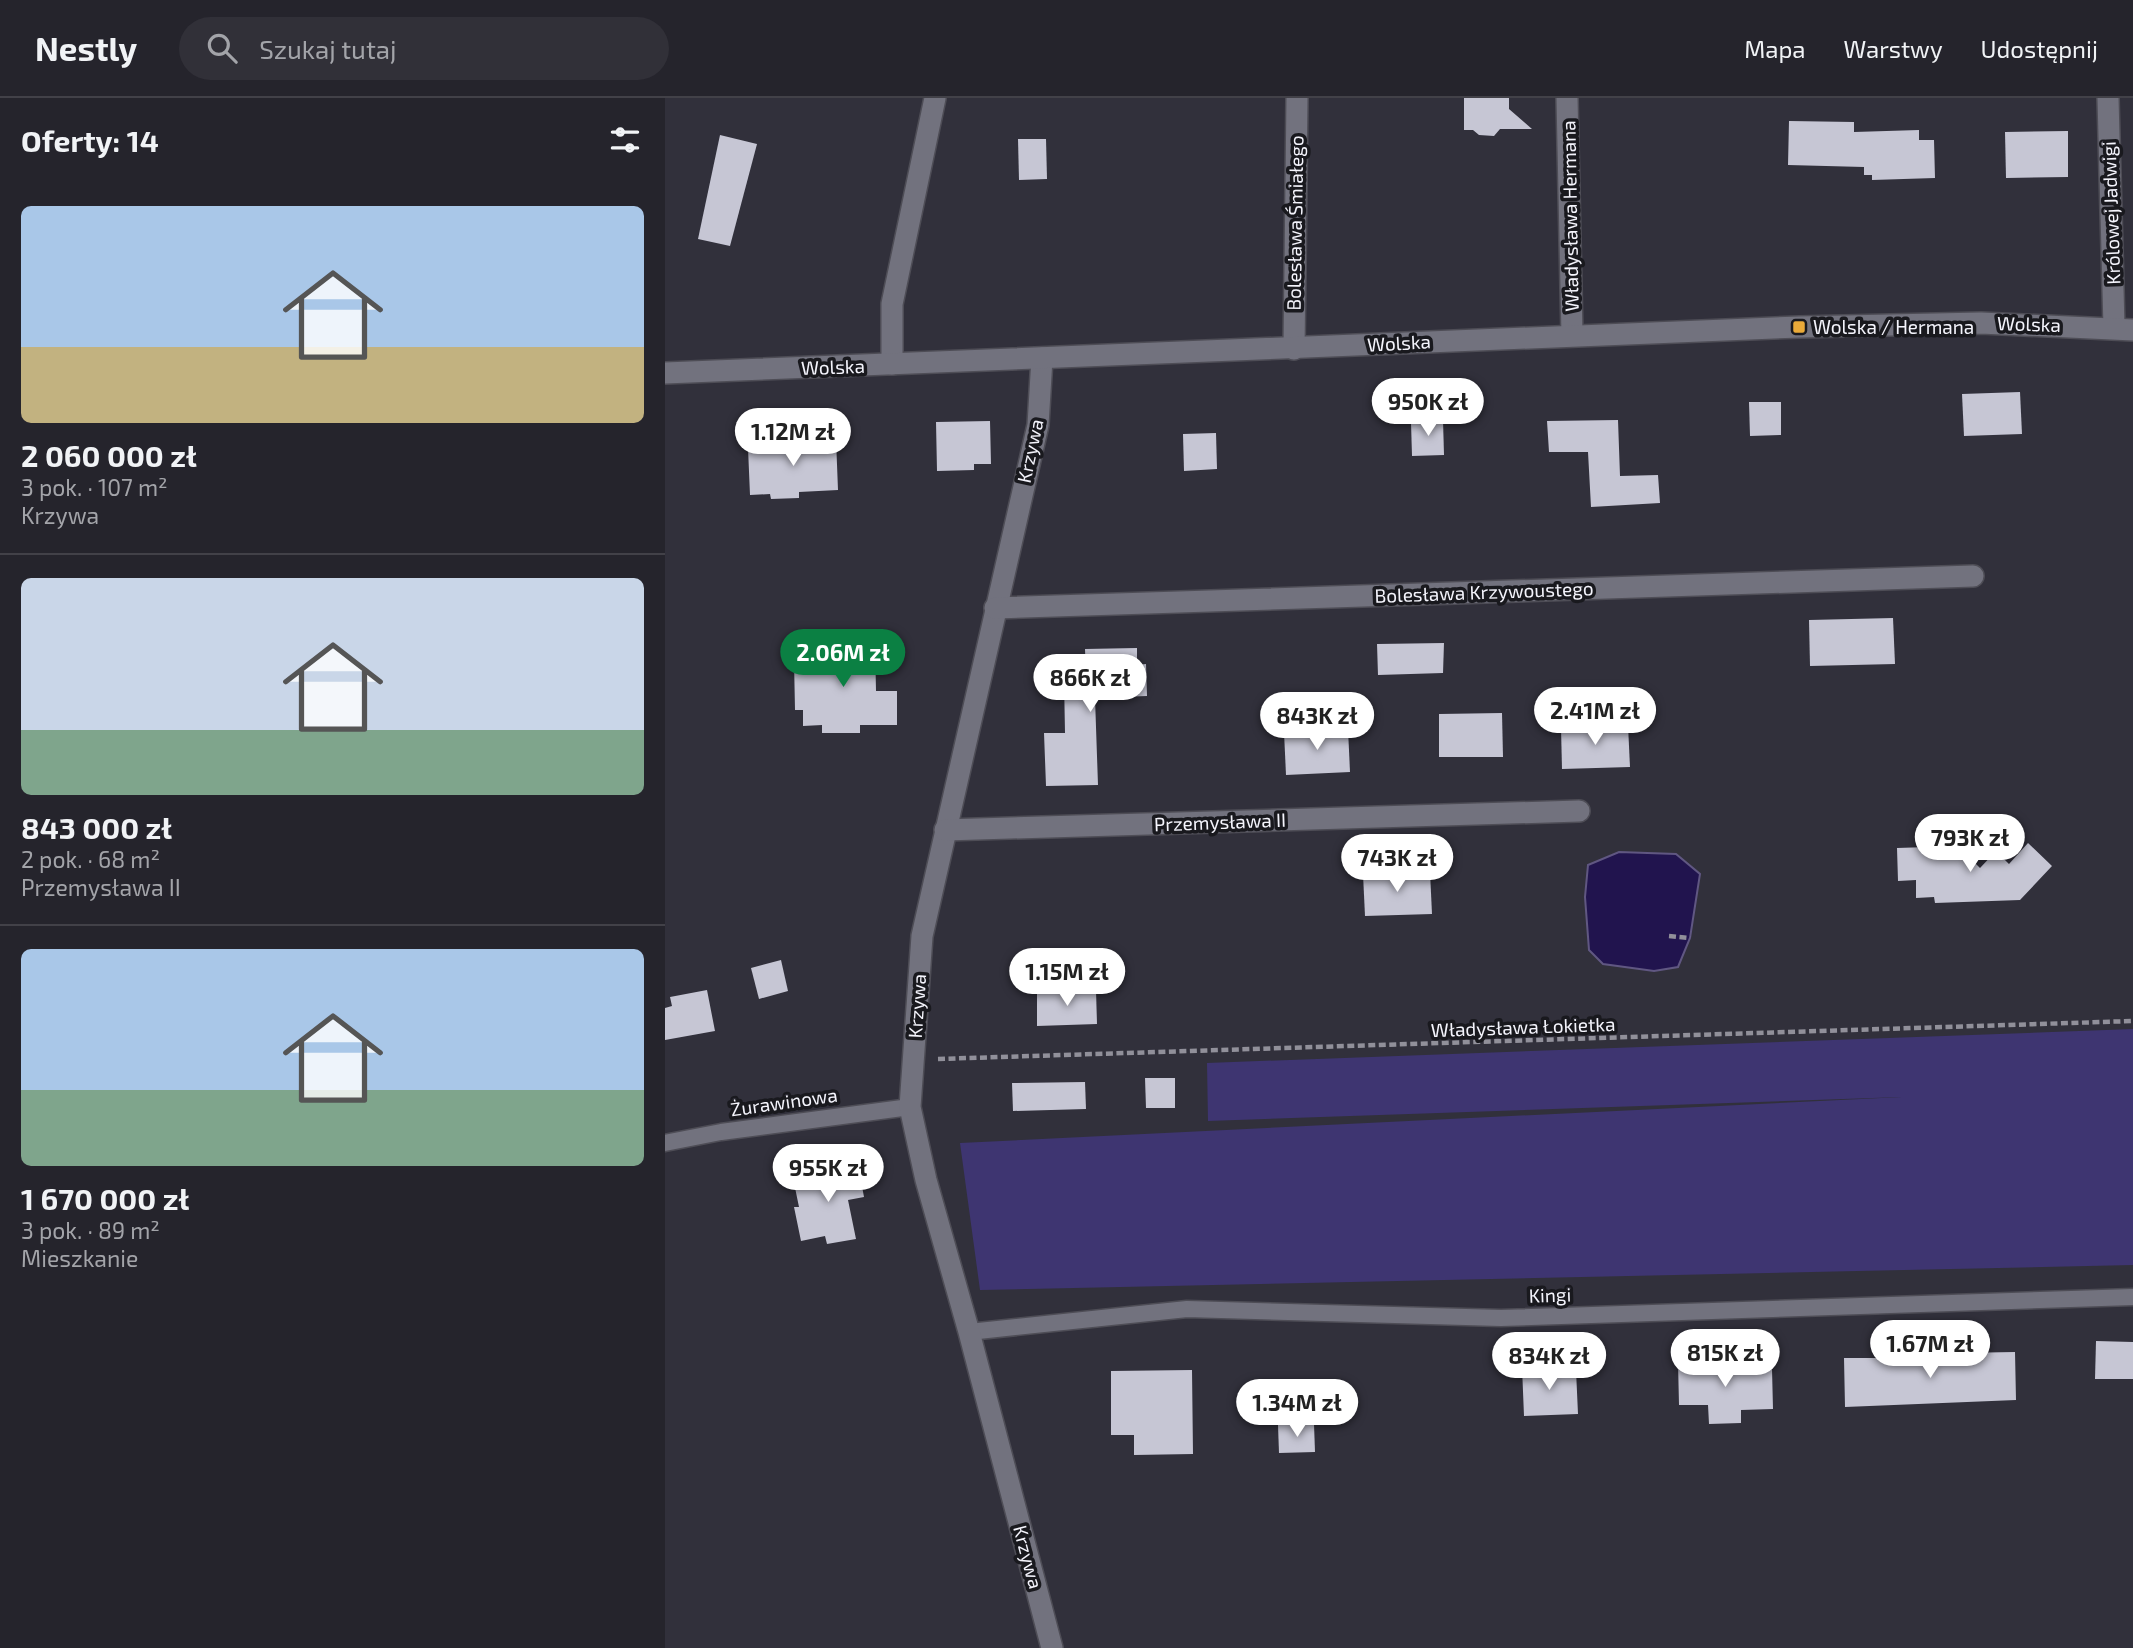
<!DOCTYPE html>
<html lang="pl">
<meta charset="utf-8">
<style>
:root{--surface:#25242c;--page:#313038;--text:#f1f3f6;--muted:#a3a4a9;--line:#424148;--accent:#0b8043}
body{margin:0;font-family:"Exo 2",sans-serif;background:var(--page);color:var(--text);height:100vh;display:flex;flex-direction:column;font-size:26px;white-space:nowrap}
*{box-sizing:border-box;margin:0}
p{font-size:23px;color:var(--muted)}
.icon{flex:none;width:38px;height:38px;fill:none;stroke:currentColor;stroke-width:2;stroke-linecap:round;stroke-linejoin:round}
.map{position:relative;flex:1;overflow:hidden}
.details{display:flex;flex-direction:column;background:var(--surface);width:665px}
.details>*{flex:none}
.price{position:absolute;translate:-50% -60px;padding:0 16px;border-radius:24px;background:#fff;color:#222;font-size:23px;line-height:46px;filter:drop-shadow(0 2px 4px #0008)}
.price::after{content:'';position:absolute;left:50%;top:42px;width:21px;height:16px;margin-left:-10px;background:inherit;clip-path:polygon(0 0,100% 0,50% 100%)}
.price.current{background:var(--accent);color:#fff}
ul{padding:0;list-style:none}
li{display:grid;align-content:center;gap:14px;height:371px;padding:0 21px}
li+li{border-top:2px solid var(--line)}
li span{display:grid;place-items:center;height:217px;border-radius:10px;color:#555}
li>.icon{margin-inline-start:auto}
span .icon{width:126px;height:126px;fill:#fffc;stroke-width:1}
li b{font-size:30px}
h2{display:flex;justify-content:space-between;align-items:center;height:84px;padding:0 21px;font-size:30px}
header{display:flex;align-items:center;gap:42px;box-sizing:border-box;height:98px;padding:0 35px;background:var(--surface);border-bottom:2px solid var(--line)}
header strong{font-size:33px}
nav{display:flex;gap:38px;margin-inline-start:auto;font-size:24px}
.search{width:490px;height:63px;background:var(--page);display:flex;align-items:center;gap:18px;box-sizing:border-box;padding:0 24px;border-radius:38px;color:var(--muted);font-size:26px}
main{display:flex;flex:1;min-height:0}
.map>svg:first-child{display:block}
.green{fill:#3e3571}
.water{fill:#21144e;stroke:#605782;stroke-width:2}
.building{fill:#c6c6d4}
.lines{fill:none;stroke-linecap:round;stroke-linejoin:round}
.lane-casing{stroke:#4e4d56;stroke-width:19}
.street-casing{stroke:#4e4d56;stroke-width:24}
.secondary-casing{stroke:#4e4d56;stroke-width:24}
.path{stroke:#91909a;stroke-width:4.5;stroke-dasharray:7 3.5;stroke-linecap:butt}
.lane{stroke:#72727e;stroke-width:16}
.street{stroke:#72727e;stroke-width:21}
.secondary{stroke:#72727e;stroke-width:21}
.poi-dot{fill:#eaaa39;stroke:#19191e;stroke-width:2.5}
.labels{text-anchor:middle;stroke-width:7;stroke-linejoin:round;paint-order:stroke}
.street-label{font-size:19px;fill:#f4f4fc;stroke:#19191e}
.poi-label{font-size:19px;fill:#f4f4fc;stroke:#19191e;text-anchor:start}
</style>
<header>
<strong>Nestly</strong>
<div class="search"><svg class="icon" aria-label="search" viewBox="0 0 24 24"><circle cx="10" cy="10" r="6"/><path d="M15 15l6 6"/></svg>Szukaj tutaj</div>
<nav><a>Mapa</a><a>Warstwy</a><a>Udostępnij</a></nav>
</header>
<main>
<section class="details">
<h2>Oferty: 14<svg class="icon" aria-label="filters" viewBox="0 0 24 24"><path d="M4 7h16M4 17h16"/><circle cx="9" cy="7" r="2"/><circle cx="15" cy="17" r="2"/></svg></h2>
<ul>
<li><span style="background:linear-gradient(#a9c7e8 65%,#c2b280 0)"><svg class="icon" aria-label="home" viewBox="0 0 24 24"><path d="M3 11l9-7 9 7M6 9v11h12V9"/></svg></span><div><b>2 060 000 zł</b><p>3 pok. · 107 m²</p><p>Krzywa</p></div></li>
<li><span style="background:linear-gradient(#c9d6e8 70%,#7fa58c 0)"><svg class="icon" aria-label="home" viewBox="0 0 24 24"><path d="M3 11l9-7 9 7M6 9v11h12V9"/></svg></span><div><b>843 000 zł</b><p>2 pok. · 68 m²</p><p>Przemysława II</p></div></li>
<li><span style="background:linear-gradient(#a9c7e8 65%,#7fa58c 0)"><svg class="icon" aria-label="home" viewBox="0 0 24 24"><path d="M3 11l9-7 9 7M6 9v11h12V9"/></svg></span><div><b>1 670 000 zł</b><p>3 pok. · 89 m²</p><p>Mieszkanie</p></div></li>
</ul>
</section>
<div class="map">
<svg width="1468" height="1550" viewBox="0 0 1468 1550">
<rect width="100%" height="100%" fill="#31303b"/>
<polygon class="green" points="1468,931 1468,1167 315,1192 295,1045 1237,999 543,1023 542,965"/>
<polygon class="water" points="954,754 1011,756 1035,776 1025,840 1013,869 989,873 938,866 924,852 920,799 923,767"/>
<g class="building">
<polygon points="799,0 844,0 844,11 867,31 835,31 829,38 814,37 808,32 799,32"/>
<polygon points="1124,23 1189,24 1189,34 1254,32 1254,42 1269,42 1270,80 1207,82 1207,77 1199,77 1199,69 1123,67"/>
<polygon points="1403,33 1403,79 1341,80 1340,34"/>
<polygon points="55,37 92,46 65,148 33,141"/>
<polygon points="353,41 381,41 382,81 354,82"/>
<polygon points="1355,294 1357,336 1299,338 1297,296"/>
<polygon points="1084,304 1116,304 1116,337 1085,338"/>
<polygon points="778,322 779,357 747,358 746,324"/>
<polygon points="953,322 955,378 993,377 995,405 926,409 923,354 884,354 882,323"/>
<polygon points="325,323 326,366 309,366 309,372 272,373 271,324"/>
<polygon points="551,335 552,371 519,373 518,336"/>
<polygon points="171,341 173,392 134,394 134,400 106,401 105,396 85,397 83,350 104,350 103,344"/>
<polygon points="1228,520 1230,566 1145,568 1144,522"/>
<polygon points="210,544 211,593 232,593 232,627 195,627 195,635 157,635 157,627 138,628 138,612 130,612 129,562 154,561 154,545"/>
<polygon points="779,545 778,575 713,577 712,546"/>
<polygon points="472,550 472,567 481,566 482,598 430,600 433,687 381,688 379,635 400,635 399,581 421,580 420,551"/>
<polygon points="837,615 838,659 774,659 774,616"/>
<polygon points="963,627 965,669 897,671 896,629"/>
<polygon points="683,631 685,674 621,677 619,634"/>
<polygon points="1363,745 1387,768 1355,802 1270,805 1269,799 1251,800 1251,782 1233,783 1232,750 1293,748 1315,770 1331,753 1344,766"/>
<polygon points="765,774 767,816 700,818 698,776"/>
<polygon points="116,862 123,893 94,901 86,870"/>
<polygon points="42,892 50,933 0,942 0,910 7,908 5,899"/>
<polygon points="402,892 431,892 432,926 372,928 372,893"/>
<polygon points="480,980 510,980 510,1010 481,1010"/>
<polygon points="420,984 421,1011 348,1013 347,985"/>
<polygon points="193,1067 199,1099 183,1102 191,1141 162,1146 160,1138 136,1143 129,1109 134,1109 128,1080"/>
<polygon points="1431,1243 1468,1244 1468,1281 1430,1281"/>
<polygon points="1350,1254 1351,1302 1180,1309 1179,1260 1292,1260 1292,1255"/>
<polygon points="1074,1263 1075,1272 1107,1271 1108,1311 1076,1312 1076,1325 1044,1326 1043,1307 1014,1307 1013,1264"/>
<polygon points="886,1267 886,1273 911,1272 913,1316 859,1318 857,1269"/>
<polygon points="527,1272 528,1356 469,1357 469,1337 446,1337 446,1273"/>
<polygon points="649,1326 650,1354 614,1355 613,1327"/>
</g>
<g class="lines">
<g class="lane-casing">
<g id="lane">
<polyline points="0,1045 56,1034 245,1009"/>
<polyline points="304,1234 522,1211 836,1220 1468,1199"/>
</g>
</g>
<g class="street-casing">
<g id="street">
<polyline points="902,0 907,237"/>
<polyline points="1443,0 1449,229"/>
<polyline points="629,251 632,0"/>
<polyline points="377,260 373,327 257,838 245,1009 261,1082 304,1234 387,1550"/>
<polyline points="227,266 227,206 270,0"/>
<polyline points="330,510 1308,478"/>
<polyline points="280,732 914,713"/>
</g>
</g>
<g class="secondary-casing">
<polyline id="secondary" points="0,275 1134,229 1316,225 1468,232"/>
</g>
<g class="path">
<polyline points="1004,838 1025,840"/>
<polyline points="273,961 1468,923"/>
</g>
<use href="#lane" class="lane"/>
<use href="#street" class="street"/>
<use href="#secondary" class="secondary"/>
</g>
<rect class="poi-dot" x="1127" y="222" width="14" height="14" rx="3.5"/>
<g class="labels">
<g class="street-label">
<text transform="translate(1446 115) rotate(-92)" y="7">Królowej Jadwigi</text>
<text transform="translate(905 118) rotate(-91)" y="7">Władysława Hermana</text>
<text transform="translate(630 125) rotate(-89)" y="7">Bolesława Śmiałego</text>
<text transform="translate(1364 226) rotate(2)" y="7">Wolska</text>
<text transform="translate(734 245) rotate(-3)" y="7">Wolska</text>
<text transform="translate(168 269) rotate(-2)" y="7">Wolska</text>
<text transform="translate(365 353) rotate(-78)" y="7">Krzywa</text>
<text transform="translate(819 494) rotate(-2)" y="7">Bolesława Krzywoustego</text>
<text transform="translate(555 724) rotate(-2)" y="7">Przemysława II</text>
<text transform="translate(252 908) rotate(-86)" y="7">Krzywa</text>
<text transform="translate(858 929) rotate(-2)" y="7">Władysława Łokietka</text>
<text transform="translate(119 1004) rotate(-8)" y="7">Żurawinowa</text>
<text transform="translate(885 1197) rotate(-2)" y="7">Kingi</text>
<text transform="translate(363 1459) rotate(75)" y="7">Krzywa</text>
</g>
<g class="poi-label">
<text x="1148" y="236">Wolska / Hermana</text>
</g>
</g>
</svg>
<b class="price" style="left:763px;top:340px">950K zł</b>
<b class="price" style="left:128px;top:370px">1.12M zł</b>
<b class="price current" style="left:178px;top:591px">2.06M zł</b>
<b class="price" style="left:425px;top:616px">866K zł</b>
<b class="price" style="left:930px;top:649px">2.41M zł</b>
<b class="price" style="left:652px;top:654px">843K zł</b>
<b class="price" style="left:1305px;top:776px">793K zł</b>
<b class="price" style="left:732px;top:796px">743K zł</b>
<b class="price" style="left:402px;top:910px">1.15M zł</b>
<b class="price" style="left:163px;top:1106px">955K zł</b>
<b class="price" style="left:1265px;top:1282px">1.67M zł</b>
<b class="price" style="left:1060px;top:1291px">815K zł</b>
<b class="price" style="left:884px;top:1294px">834K zł</b>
<b class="price" style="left:632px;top:1341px">1.34M zł</b>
</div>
</main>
